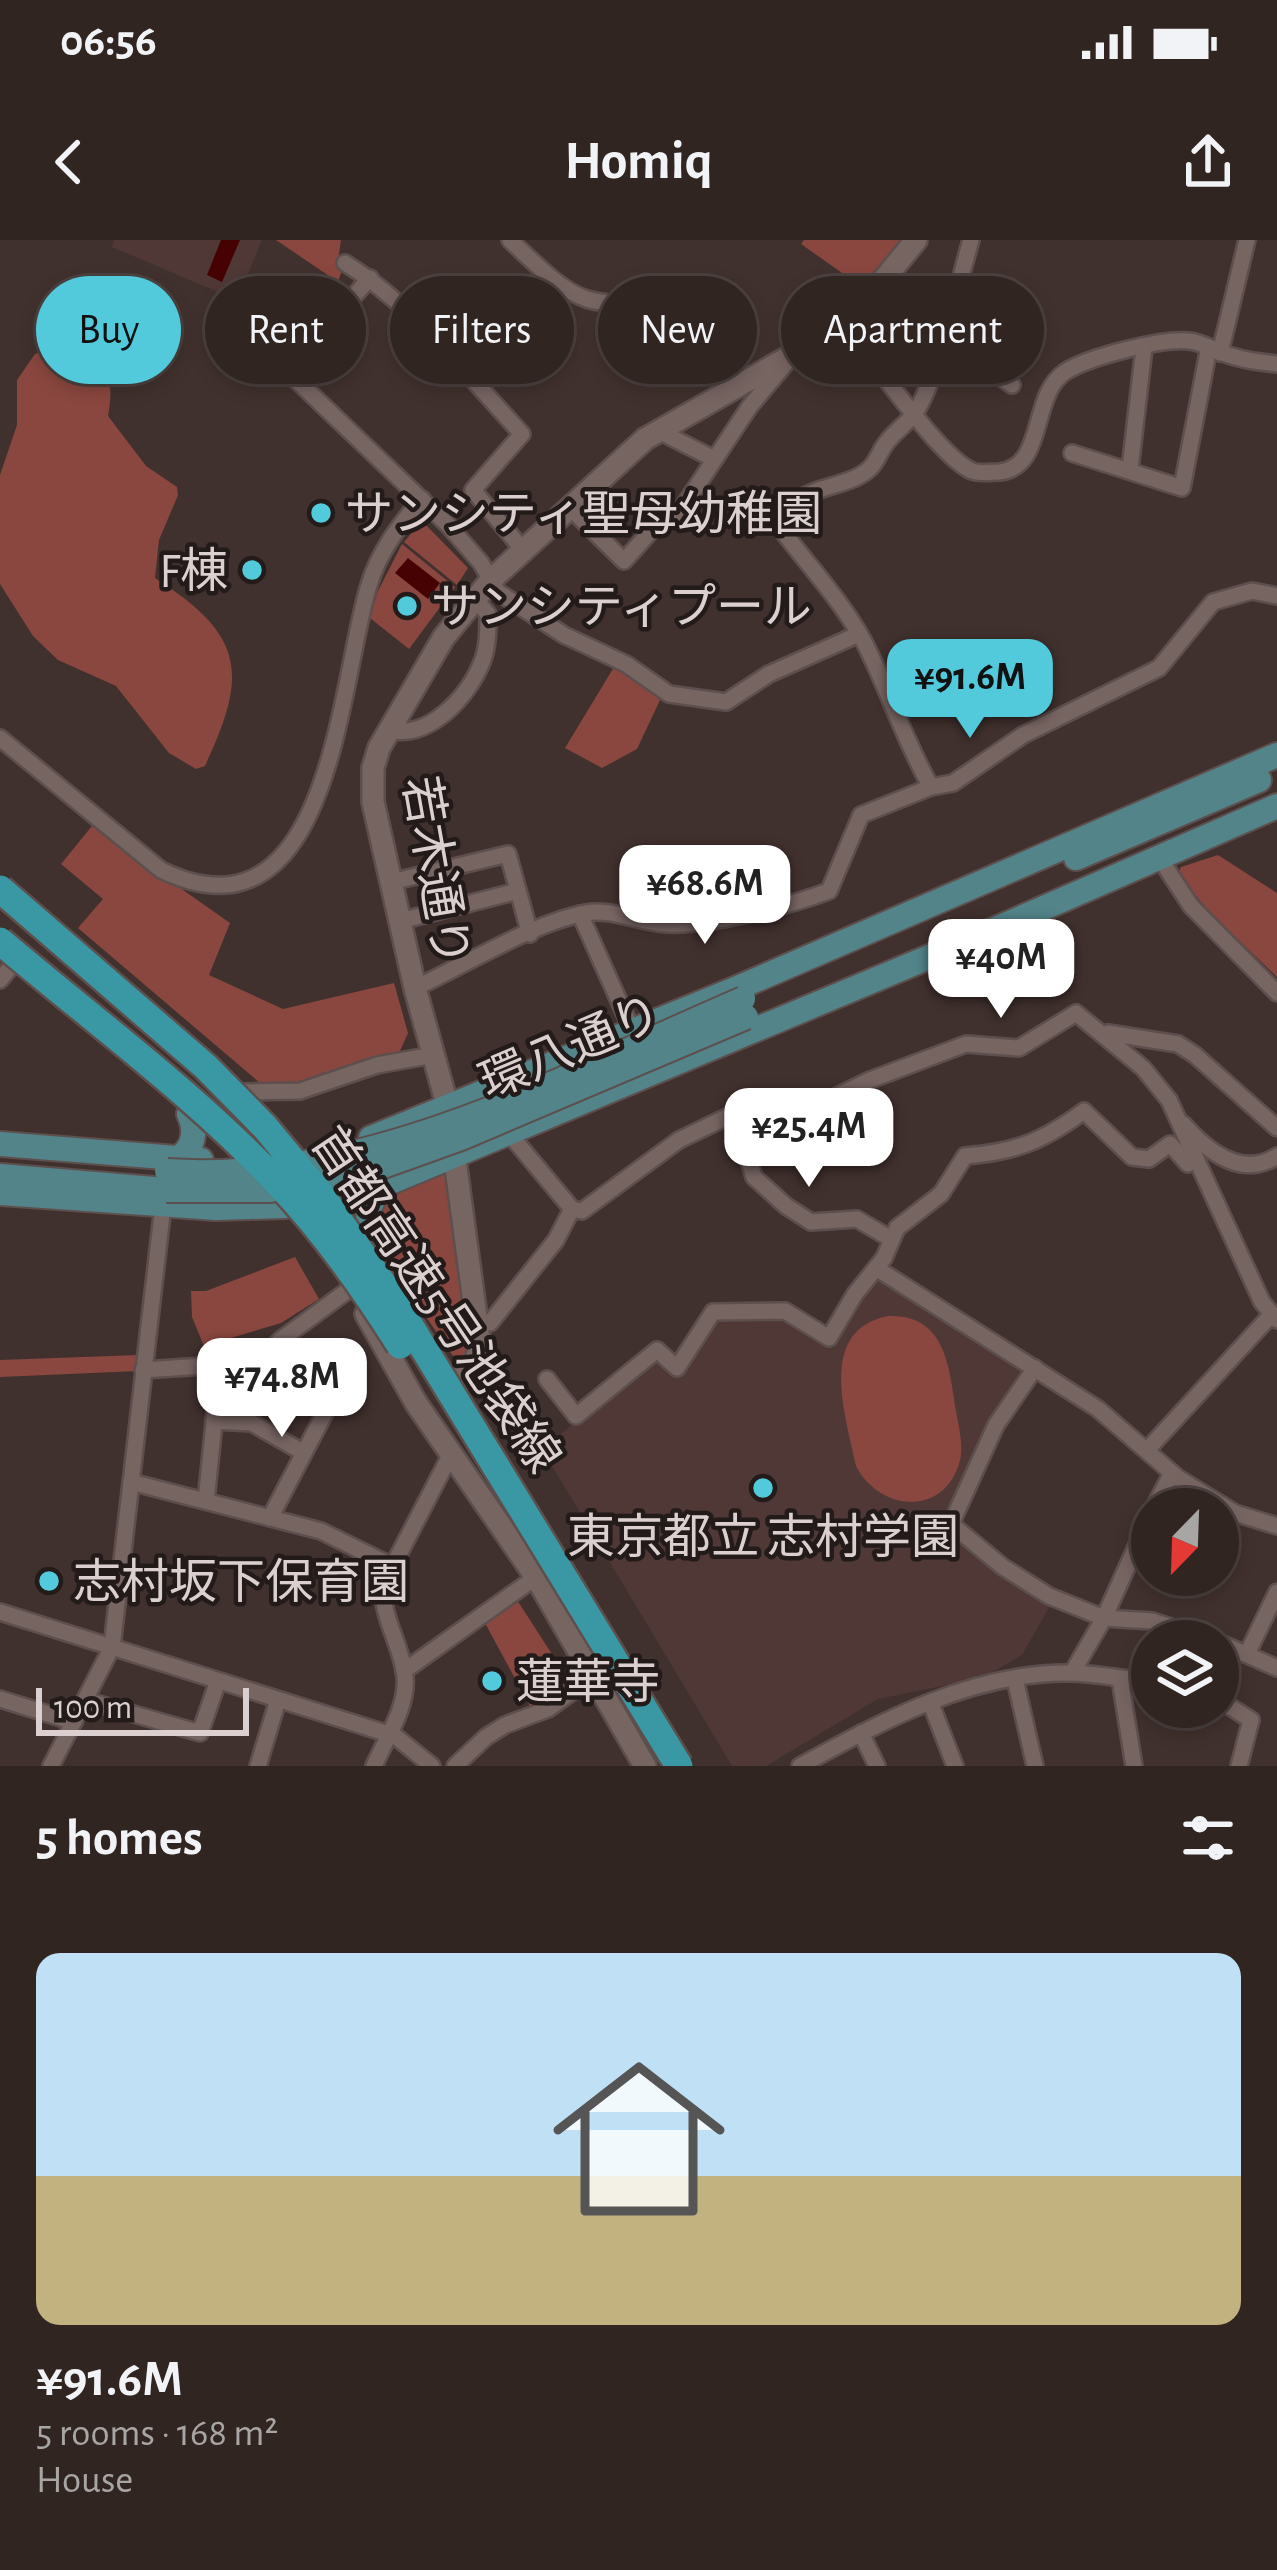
<!DOCTYPE html>
<meta charset="utf-8">
<style>
:root{--surface:#312522;--page:#392d2a;--text:#f1f3f6;--muted:#a8a5a5;--line:#4c4240;--accent:#53cadc}
body{margin:0;font-family:"Alegreya Sans","Noto Sans JP",sans-serif;background:var(--page);color:var(--text);height:100vh;display:flex;flex-direction:column;font-size:45px;white-space:nowrap}
*{box-sizing:border-box;margin:0}
p{font-size:39px;color:var(--muted)}
.icon{flex:none;width:66px;height:66px;fill:none;stroke:currentColor;stroke-width:2;stroke-linecap:round;stroke-linejoin:round}
.map{position:relative;height:1526px;overflow:hidden}
.side{display:flex;flex-direction:column;background:var(--surface);flex:1}
.side>*{flex:none}
.hud{position:absolute;left:36px;top:36px;width:1206px;height:108px;display:flex;gap:24px}
.needle{width:78px;rotate:203deg}
.tools{position:absolute;left:1131px;top:1248px;display:grid;gap:24px}
.tools a{display:grid;place-items:center;width:108px;height:108px;border-radius:50%;background:var(--surface);box-shadow:0 6px 18px #0003,0 0 0 3px var(--line);font-size:60px}
.scale{position:absolute;left:36px;bottom:30px;width:213px;box-sizing:border-box;padding-left:12px;border:6px solid #dbd0cf;border-top:0;font-size:33px;line-height:42px;white-space:nowrap;color:#dbd0cf;-webkit-text-stroke:9px #221b1a;paint-order:stroke}
.price{position:absolute;translate:-50% -102px;padding:0 27px;border-radius:24px;background:#fff;color:#222;font-size:39px;line-height:78px;filter:drop-shadow(0 3px 6px #0008)}
.price::after{content:'';position:absolute;left:50%;top:72px;width:36px;height:27px;margin-left:-18px;background:inherit;clip-path:polygon(0 0,100% 0,50% 100%)}
.price.selected{background:var(--accent);color:#111}
ul{padding:0;list-style:none}
li{display:grid;align-content:center;gap:24px;height:636px;padding:0 36px}
li+li{border-top:3px solid var(--line)}
li span{display:grid;place-items:center;height:372px;border-radius:24px;color:#555}
li>.icon{margin-inline-start:auto}
span .icon{width:216px;height:216px;fill:#fffc;stroke-width:1}
li b{font-size:51px}
h2{display:flex;justify-content:space-between;align-items:center;height:144px;padding:0 36px;font-size:51px}
.pill{padding:0 42px;border-radius:54px;background:var(--surface);box-shadow:0 6px 18px #0003,0 0 0 3px var(--line);font-size:42px;line-height:108px}
.pill.selected{background:var(--accent);color:#111}
.status{display:flex;justify-content:space-between;align-items:center;height:84px;padding:0 60px;background:var(--surface);direction:ltr}
.status svg{height:33px;fill:currentColor}
header{display:flex;justify-content:space-between;align-items:center;height:156px;padding:0 36px;background:var(--surface);font-size:54px;font-weight:700}
.map>svg:first-child{display:block}
.built{fill:#4f3835}
.green{fill:#8a473f}
.water{fill:#460202}
.lines{fill:none;stroke-linecap:round;stroke-linejoin:round}
.street-casing{stroke:#5d4f4e;stroke-width:20}
.secondary-casing{stroke:#5d4f4e;stroke-width:26}
.primary-casing{stroke:#5d4f4e;stroke-width:28}
.street{stroke:#776562;stroke-width:15}
.secondary{stroke:#776562;stroke-width:21}
.primary{stroke:#52848a;stroke-width:24}
.primary-bridge-casing{stroke:#5d4f4e;stroke-width:28;stroke-linecap:butt}
.highway-bridge-casing{stroke:#5d4f4e;stroke-width:32;stroke-linecap:butt}
.primary-bridge{stroke:#52848a;stroke-width:24}
.highway-bridge{stroke:#3a98a5;stroke-width:27}
.poi-dot{fill:#53cadc;stroke:#221b1a;stroke-width:4.5}
.labels{text-anchor:middle;stroke-width:9;stroke-linejoin:round;paint-order:stroke}
.poi-label{font-size:48px;fill:#dbd0cf;stroke:#221b1a;text-anchor:start}
.street-label{font-size:48px;fill:#dbd0cf;stroke:#221b1a}
</style>
<div class="status"><b>06:56</b><svg viewBox="0 0 49 12"><path d="M0 12V9h3v3zM5 12V6h3v6zM10 12V3h3v9zM15 12V0h3v12zM26 1h20v11H26zM47 4h2v5h-2z"/></svg></div>
<header><svg class="icon" aria-label="back" viewBox="0 0 24 24"><path d="M15 5l-7 7 7 7"/></svg>Homiq<svg class="icon" aria-label="share" viewBox="0 0 24 24"><path d="M12 15V3M7 8l5-5 5 5M5 13v7h14v-7"/></svg></header>
<div class="map">
<svg width="1277" height="1526" viewBox="0 0 1277 1526">
<rect width="100%" height="100%" fill="#41312e"/>
<g class="built">
<polygon points="114,0 262,0 237,60 112,7"/>
<polygon points="879,1041 1020,1130 943,1287 1002,1334 1051,1364 1022,1415 982,1438 878,1459 766,1526 732,1526 542,1209 651,1121 661,1122 680,1137 719,1078 785,1079 828,1104 835,1103 872,1042"/>
</g>
<g class="green">
<polygon points="276,0 341,0 338,21 343,27 338,42"/>
<polygon points="804,0 905,0 862,47 801,4"/>
<path d="M64 101C105 116 116 133 108 176L146 226 177 247 178 255 159 300 155 338C244 395 249 432 205 526L196 529 169 513 116 446 58 420 33 396 0 344V235L17 185V140L35 114Z"/>
<polygon points="422,281 468,328 457,345 404,302"/>
<polygon points="402,304 455,347 409,409 370,378 377,353"/>
<polygon points="614,427 661,458 637,509 602,528 565,508"/>
<polygon points="92,586 230,683 209,735 283,769 394,743 408,793 400,811 300,842 260,843 78,688 103,659 61,624"/>
<polygon points="1218,615 1277,653 1277,737 1211,674 1178,634 1181,627"/>
<polygon points="439,931 448,932 476,1103 458,1123 378,1008 381,953"/>
<polygon points="295,1017 319,1059 281,1083 204,1106 192,1077 191,1051 206,1051"/>
<path d="M888 1076C946 1074 949 1127 956 1171 959 1189 965 1209 958 1227 939 1278 878 1269 856 1226 846 1176 816 1090 888 1076Z"/>
<polygon points="139,1115 138,1131 0,1137 0,1120"/>
<polygon points="517,1360 572,1445 532,1470 485,1383"/>
</g>
<g class="water">
<polygon points="221,0 240,0 222,42 207,35"/>
<polygon points="408,318 440,343 428,359 395,333"/>
</g>
<g class="lines">
<g class="street-casing">
<g id="street">
<path d="M510 0C582 69 584 69 683 57"/>
<path d="M345 23C414 66 467 135 522 194L473 250 523 310"/>
<polyline points="370,38 287,131 448,285 481,323 498,352 564,395 626,424 669,454 726,462 769,434 859,394"/>
<path d="M833 85C845 95 857 104 867 116 891 143 942 218 972 231 980 234 991 232 999 232 1046 228 1030 155 1065 132 1088 117 1162 98 1189 101 1201 102 1211 109 1223 113 1241 120 1259 122 1277 124"/>
<polyline points="943,96 1012,145"/>
<polyline points="1220,113 1247,0"/>
<polyline points="659,191 714,219"/>
<polyline points="1072,213 1182,248 1209,107"/>
<polyline points="1130,229 1144,108"/>
<polyline points="569,267 624,321 666,274 675,279 750,166 792,116"/>
<path d="M388 490C429 500 468 457 482 422 488 408 488 389 488 374L474 358"/>
<path d="M0 498 161 630C331 712 339 441 369 345 379 312 399 285 422 259"/>
<path d="M931 547C904 500 888 448 863 400 842 362 810 327 784 293 778 242 850 253 872 226 878 219 881 209 887 202 896 190 911 181 918 168 941 127 957 48 971 0"/>
<polyline points="1159,617 1191,666 1277,753"/>
<polyline points="391,642 508,614 530,694"/>
<polyline points="580,674 632,790"/>
<polyline points="400,681 518,651"/>
<polyline points="0,740 13,724"/>
<path d="M415 748C465 725 533 683 585 673 614 668 638 683 667 684 709 686 789 666 829 651L861 575 931 547 953 543 1023 495 1159 428 1213 362 1252 351 1277 356"/>
<polyline points="1108,793 1178,804 1195,815 1277,888"/>
<polyline points="240,852 300,851 377,825 433,815"/>
<polyline points="735,873 754,937 786,966 811,982 857,979 891,999"/>
<path d="M1183 884C1207 911 1242 939 1277 916"/>
<polyline points="572,969 582,971 679,900 735,873 821,864 870,840 966,804 1019,808 1076,773 1143,828 1169,860 1262,1062 1277,1080"/>
<polyline points="876,1028 1098,1169 1178,1238 1235,1273 1277,1286"/>
<polyline points="490,1083 556,1000 572,969 507,891"/>
<polyline points="1035,1128 996,1185 951,1284 1003,1327 1049,1356 1104,1378 1152,1381 1215,1401"/>
<polyline points="143,1130 220,1125 287,1102"/>
<path d="M547 1139 576 1176 657 1110 677 1128 713 1072 785 1071 829 1098 855 1054 884 1018 897 988 941 954 965 916C1016 912 1043 901 1084 871L1132 917 1149 919 1170 904 1188 924"/>
<polyline points="214,1181 252,1183 304,1213"/>
<polyline points="1148,1209 1272,1074"/>
<polyline points="131,1242 321,1291 390,1325"/>
<polyline points="206,1261 220,1125"/>
<polyline points="1153,1269 1172,1233"/>
<polyline points="270,1278 339,1146 287,1113 279,1101 351,1048"/>
<polyline points="0,1372 395,1496 432,1526"/>
<polyline points="1218,1402 1277,1428"/>
<polyline points="1248,1412 1277,1352"/>
<polyline points="404,1431 536,1337"/>
<polyline points="1072,1433 1104,1378 1152,1272"/>
<polyline points="1015,1439 1035,1526"/>
<polyline points="1120,1439 1134,1526"/>
<polyline points="0,1459 74,1482"/>
<polyline points="1218,1459 1251,1480 1239,1526"/>
<polyline points="85,1460 200,1493 218,1441"/>
<polyline points="931,1464 955,1526"/>
<polyline points="861,1493 877,1526"/>
<polyline points="51,1526 112,1407 163,966"/>
<polyline points="258,1526 278,1460"/>
<path d="M374 1526C385 1500 408 1467 405 1437 402 1405 381 1378 383 1345L451 1214"/>
<polyline points="455,1526 486,1497 505,1485 548,1469 594,1436"/>
<path d="M800 1526C882 1481 973 1432 1069 1433 1096 1433 1124 1440 1152 1441"/>
</g>
</g>
<g class="secondary-casing">
<g id="secondary">
<polyline points="366,1074 416,1163 536,1337 645,1526"/>
<polyline points="459,1140 475,1122 480,1107 448,868 415,748 373,562 373,528 379,508 444,397 491,340 645,199 794,114 833,85 885,38 916,0"/>
</g>
</g>
<g class="primary-casing">
<g id="primary">
<polyline points="1076,618 1259,540"/>
<polyline points="371,898 735,749 1277,515"/>
<polyline points="0,904 201,920"/>
<path d="M177 919C194 909 197 891 189 874"/>
<polyline points="0,936 166,950"/>
<polyline points="0,953 216,968 285,966 386,944 982,695 1277,566"/>
<path d="M375 1011C365 986 364 962 386 944"/>
</g>
</g>
<use href="#street" class="street"/>
<use href="#secondary" class="secondary"/>
<use href="#primary" class="primary"/>
<g class="primary-bridge-casing">
<g id="primary-bridge">
<path d="M167 931C369 945 561 837 743 759"/>
<polyline points="166,950 270,950 369,931 461,898 746,777"/>
</g>
</g>
<g class="highway-bridge-casing">
<g id="highway-bridge">
<polyline points="0,649 206,827 265,887 322,956 396,1063 679,1526"/>
<path d="M0 701C93 780 194 854 278 943 325 992 364 1048 400 1105"/>
</g>
</g>
<use href="#primary-bridge" class="primary-bridge"/>
<use href="#highway-bridge" class="highway-bridge"/>
</g>
<g class="poi-dot">
<circle cx="321" cy="273" r="12"/>
<circle cx="252" cy="330" r="12"/>
<circle cx="407" cy="366" r="12"/>
<circle cx="763" cy="1248" r="12"/>
<circle cx="49" cy="1341" r="12"/>
<circle cx="492" cy="1441" r="12"/>
</g>
<g class="labels">
<g class="poi-label">
<text x="345" y="290">サンシティ聖母幼稚園</text>
<text x="228" y="347" text-anchor="end">F棟</text>
<text x="431" y="383">サンシティプール</text>
<text x="763" y="1313" text-anchor="middle">東京都立 志村学園</text>
<text x="73" y="1358">志村坂下保育園</text>
<text x="516" y="1458">蓮華寺</text>
</g>
<g class="street-label">
<text transform="translate(437 631) rotate(80)" y="17">若木通り</text>
<text transform="translate(570 806) rotate(-23)" y="17">環八通り</text>
<text transform="translate(437 1059) rotate(56)" y="17">首都高速5号池袋線</text>
</g>
</g>
</svg>
<div class="tools">
<a><svg class="needle" viewBox="-14 -14 28 28"><path d="M0-13l5 13h-10z" fill="#e53935"/><path d="M0 13l5-13h-10z" fill="#a8a5a5"/></svg></a>
<a><svg class="icon" aria-label="layers" viewBox="0 0 24 24"><path d="M12 4l9 5-9 5-9-5zM3 14l9 5 9-5"/></svg></a>
</div>
<div class="scale">100 m</div>
<b class="price selected" style="left:970px;top:501px">¥91.6M</b>
<b class="price" style="left:705px;top:707px">¥68.6M</b>
<b class="price" style="left:1001px;top:781px">¥40M</b>
<b class="price" style="left:809px;top:950px">¥25.4M</b>
<b class="price" style="left:282px;top:1200px">¥74.8M</b>
<div class="hud">
<a class="pill selected">Buy</a>
<a class="pill">Rent</a>
<a class="pill">Filters</a>
<a class="pill">New</a>
<a class="pill">Apartment</a>
</div>
</div>
<section class="side">
<h2>5 homes<svg class="icon" aria-label="filters" viewBox="0 0 24 24"><path d="M4 7h16M4 17h16"/><circle cx="9" cy="7" r="2"/><circle cx="15" cy="17" r="2"/></svg></h2>
<ul>
<li><span style="background:linear-gradient(#bfe0f5 60%,#c2b280 0)"><svg class="icon" aria-label="home" viewBox="0 0 24 24"><path d="M3 11l9-7 9 7M6 9v11h12V9"/></svg></span><div><b>¥91.6M</b><p>5 rooms · 168 m²</p><p>House</p></div></li>
</ul>
</section>
